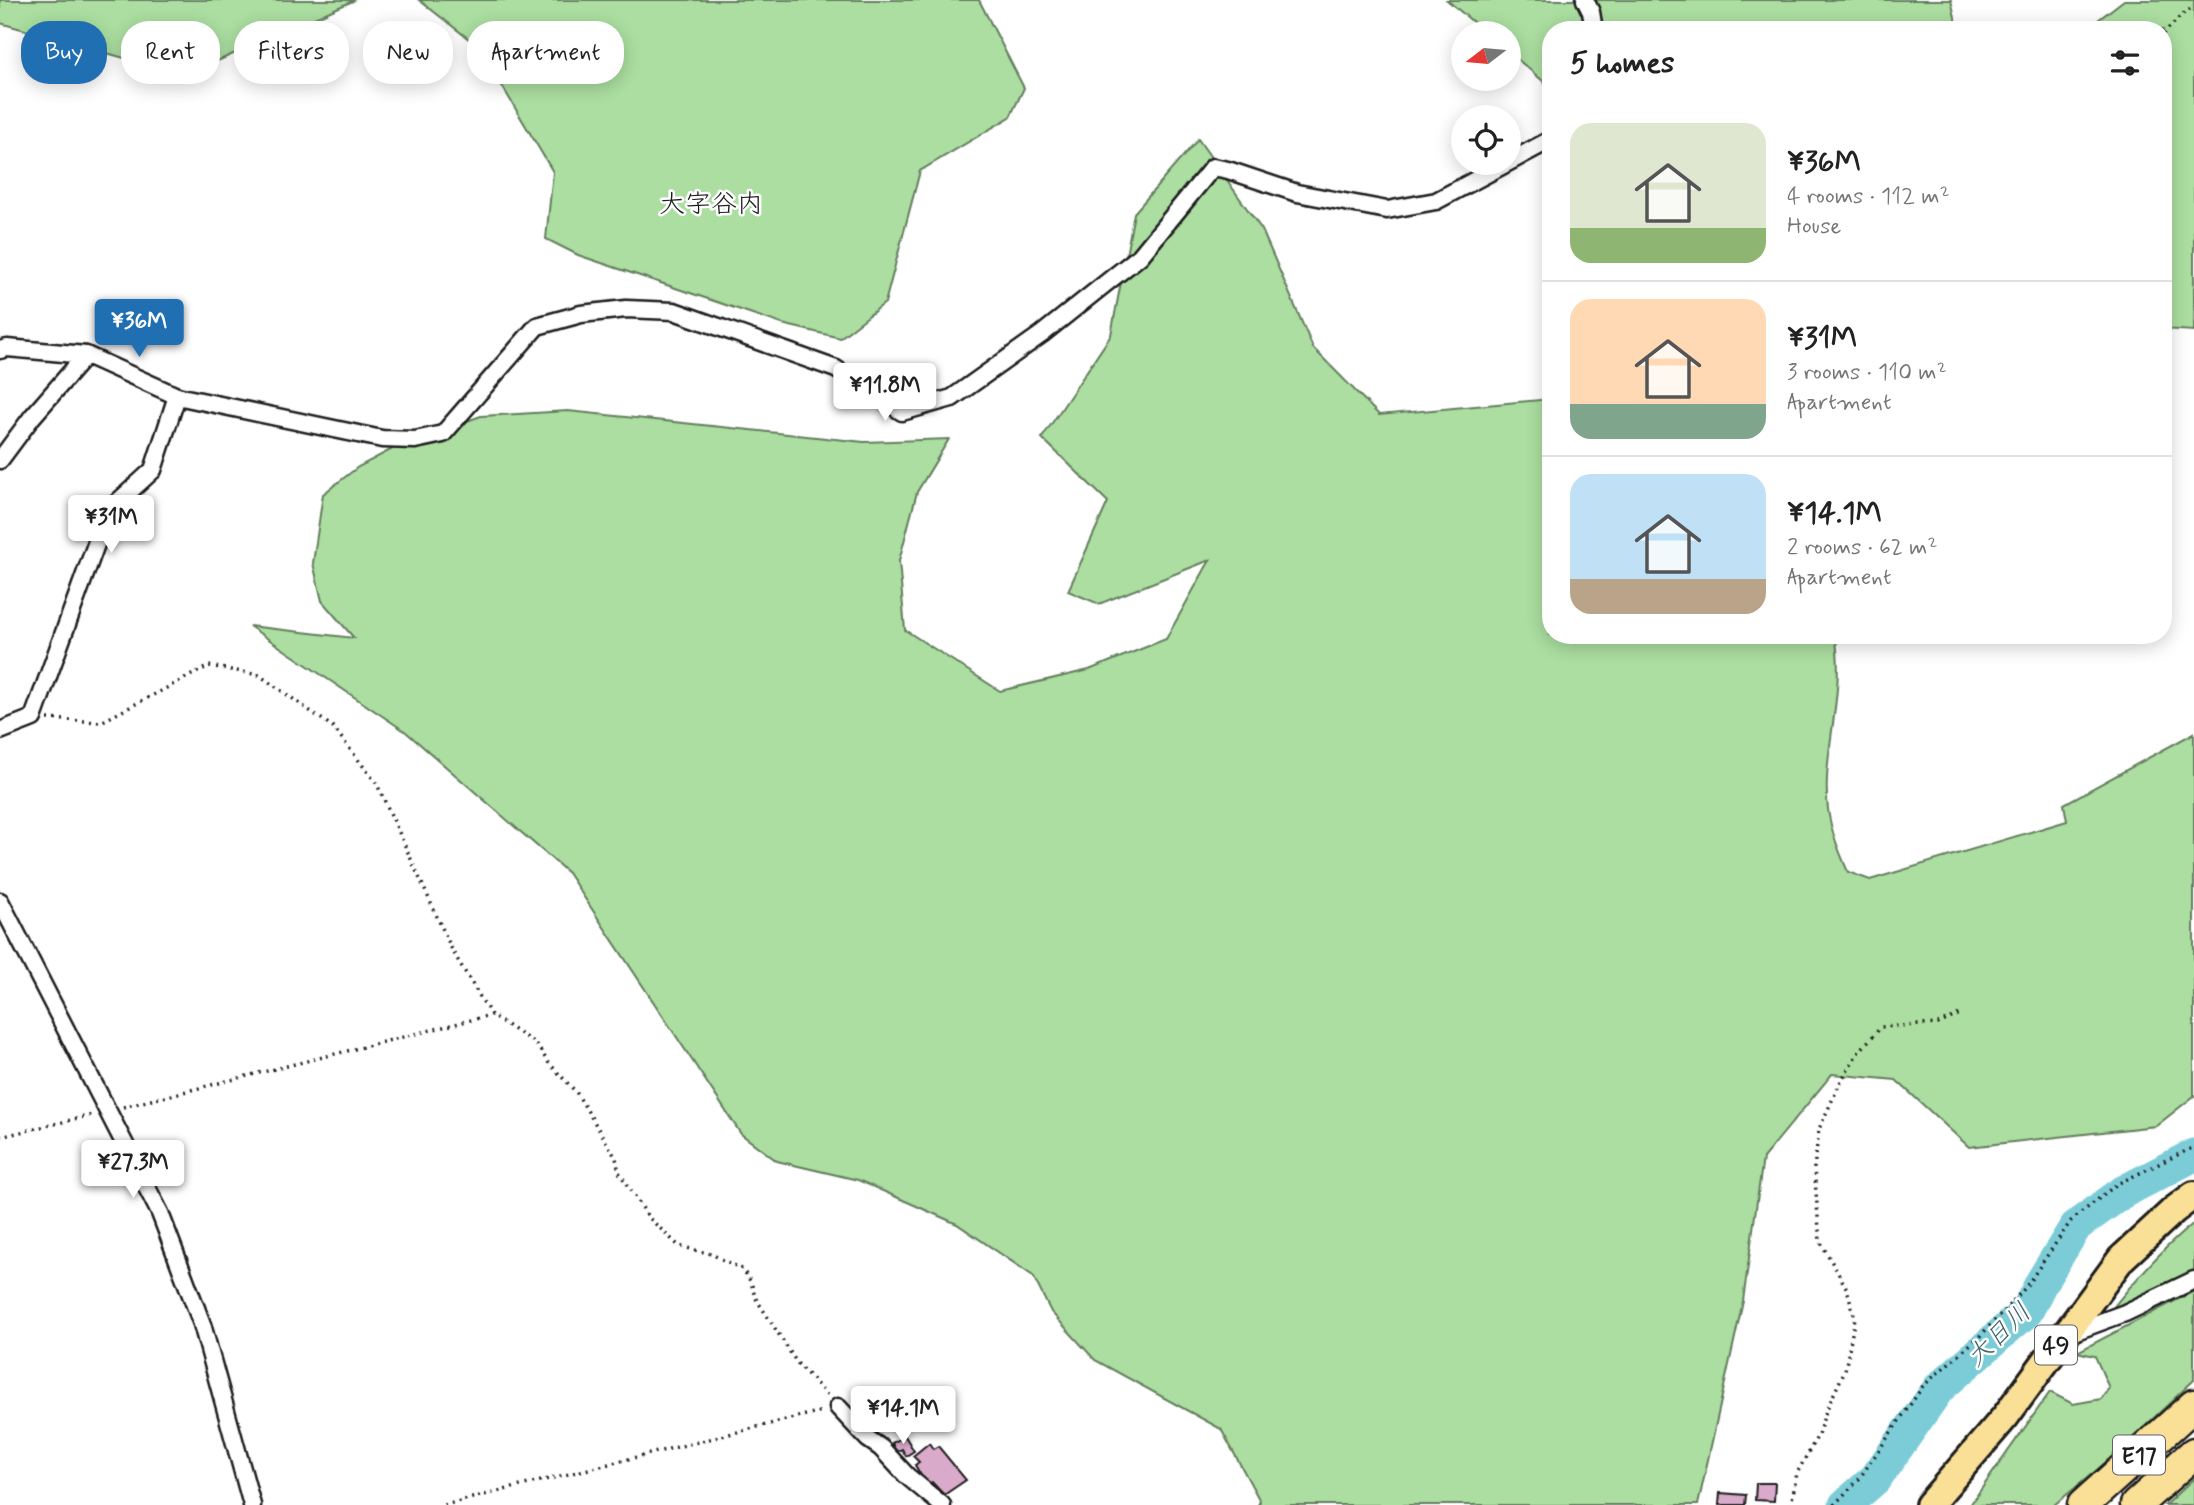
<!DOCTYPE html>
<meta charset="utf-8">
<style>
:root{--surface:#fff;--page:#f6f6f6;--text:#222;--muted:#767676;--line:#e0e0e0;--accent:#1f6fb2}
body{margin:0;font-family:Mynerve,"Klee One",sans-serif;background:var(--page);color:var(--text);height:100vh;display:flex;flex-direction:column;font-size:26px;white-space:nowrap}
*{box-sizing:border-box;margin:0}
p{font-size:23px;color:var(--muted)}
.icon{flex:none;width:38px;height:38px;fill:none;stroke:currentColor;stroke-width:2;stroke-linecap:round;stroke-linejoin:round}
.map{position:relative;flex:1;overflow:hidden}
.panel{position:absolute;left:1542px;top:21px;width:630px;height:623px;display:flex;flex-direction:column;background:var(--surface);border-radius:28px;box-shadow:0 4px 18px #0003}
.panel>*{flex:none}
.banner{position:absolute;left:21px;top:21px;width:665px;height:63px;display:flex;gap:14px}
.needle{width:46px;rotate:254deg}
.fabs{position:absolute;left:1451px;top:21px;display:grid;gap:14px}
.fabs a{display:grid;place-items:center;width:70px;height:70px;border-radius:50%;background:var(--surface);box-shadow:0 4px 18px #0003;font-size:35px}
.price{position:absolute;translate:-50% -60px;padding:0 16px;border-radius:7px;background:#fff;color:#222;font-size:23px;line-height:46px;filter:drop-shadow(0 2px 4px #0008)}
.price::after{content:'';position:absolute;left:50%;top:42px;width:21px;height:16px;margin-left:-10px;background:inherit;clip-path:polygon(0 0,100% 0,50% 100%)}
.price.active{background:var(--accent);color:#fff}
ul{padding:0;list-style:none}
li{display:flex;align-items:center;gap:21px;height:175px;padding:0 28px}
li+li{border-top:2px solid var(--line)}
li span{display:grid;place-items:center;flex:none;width:196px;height:140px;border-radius:21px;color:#555}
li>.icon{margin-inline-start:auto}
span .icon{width:84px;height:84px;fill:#fffc;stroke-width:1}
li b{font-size:30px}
h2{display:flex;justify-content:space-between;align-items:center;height:84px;padding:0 28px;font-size:30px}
.chip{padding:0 24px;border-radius:28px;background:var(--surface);box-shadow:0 4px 18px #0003;font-size:24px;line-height:63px}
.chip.active{background:var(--accent);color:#fff}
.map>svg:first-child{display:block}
.green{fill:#abdea0;stroke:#647d5e;stroke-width:2}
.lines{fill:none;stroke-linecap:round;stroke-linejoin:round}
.river{stroke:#7cccd8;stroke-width:33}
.building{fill:#daaacb;stroke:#1c1c1c;stroke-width:2}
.minor-casing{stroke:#1c1c1c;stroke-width:21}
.primary-casing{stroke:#1c1c1c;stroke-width:32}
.motorway-casing{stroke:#1c1c1c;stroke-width:35}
.path{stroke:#1c1c1c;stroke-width:3.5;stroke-dasharray:2 5;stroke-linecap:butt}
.minor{stroke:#fff;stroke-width:16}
.primary{stroke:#fadf96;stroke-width:26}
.motorway{stroke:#fadf96;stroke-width:30}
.labels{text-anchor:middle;stroke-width:5;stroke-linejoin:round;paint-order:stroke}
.shield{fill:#fff;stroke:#606060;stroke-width:2}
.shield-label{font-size:23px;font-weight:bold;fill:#1c1c1c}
.neighbourhood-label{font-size:26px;fill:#1c1c1c;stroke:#fff}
.water-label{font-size:26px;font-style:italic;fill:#426267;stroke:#fff}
</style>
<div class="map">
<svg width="2194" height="1505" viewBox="0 0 2194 1505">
<rect width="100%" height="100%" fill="#fff"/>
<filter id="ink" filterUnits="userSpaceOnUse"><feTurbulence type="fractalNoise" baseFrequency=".0143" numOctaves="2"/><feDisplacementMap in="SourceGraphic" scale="14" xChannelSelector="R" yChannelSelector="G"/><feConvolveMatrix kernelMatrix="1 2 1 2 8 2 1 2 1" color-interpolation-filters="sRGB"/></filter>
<g filter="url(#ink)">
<g class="green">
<polygon points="0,0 355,0 213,63 142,63 0,23"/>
<polygon points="419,0 979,0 1024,88 1010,117 920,171 885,303 840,338 782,324 578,255 546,239 553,172 479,47"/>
<polygon points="1447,0 1951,0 1958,30 1550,30 1550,87 1509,52 1508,33 1486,33"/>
<polygon points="2124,0 2194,0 2194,331 2163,329 2163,30 2085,30"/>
<path d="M1198 139 1262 230 1313 348 1379 415 1550 399V635H1835C1846 695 1821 753 1828 809 1831 832 1839 851 1848 872L1870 880 2067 821 2064 804 2194 733V1096L2156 1126 1969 1147 1896 1080 1832 1074 1763 1158 1743 1301 1698 1505H1258L1260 1501 1221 1429 1095 1360 1051 1312 1033 1276 957 1224 858 1180 777 1161 741 1134 568 873 406 732 249 626 354 638 322 601 313 563 323 494 358 467 402 444 481 416 568 411 864 442 949 439 917 492 899 561 905 630 1000 691 1089 670 1166 639 1210 560 1099 604 1068 591 1108 502 1042 438 1111 335 1134 213Z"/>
<path d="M2194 1223V1277L2105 1318C2132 1283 2160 1250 2194 1223Z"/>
<polygon points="2194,1291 2194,1380 2108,1461 2054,1505 1970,1505 2050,1392 2073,1404 2101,1399 2109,1388 2095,1356 2077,1352"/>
<polygon points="2194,1478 2194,1505 2165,1505"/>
</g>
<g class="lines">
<polyline class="river" points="1845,1505 1875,1479 1939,1388 2027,1311 2042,1281 2076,1226 2123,1192 2194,1155"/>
</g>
<g class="building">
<polygon points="905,1436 914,1451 906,1456 902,1449 896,1452 892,1443"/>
<polygon points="929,1443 933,1449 938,1446 966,1480 944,1495 932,1482 927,1486 915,1465 919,1462 913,1456"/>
<polygon points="1756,1483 1775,1483 1774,1501 1755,1500"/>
<polygon points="1720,1493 1746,1495 1745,1505 1719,1505"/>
</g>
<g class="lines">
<g class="minor-casing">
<g id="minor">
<polyline points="1585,0 1591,12 1594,30"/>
<polyline points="0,350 7,348 86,355 177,396 382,439 415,440 443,434 537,326 581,314 626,309 674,311 836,369 902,412 952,398 1042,334 1140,256 1213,167 1228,170 1297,193 1387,210 1436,201 1550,140"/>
<polyline points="0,460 32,417 86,355"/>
<polyline points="0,731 33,718 108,511 153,470 177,396"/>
<polyline points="0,901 160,1213 202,1324 252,1505"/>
<polyline points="2068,1334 2125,1313 2194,1280"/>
<polyline points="838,1407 868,1439 881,1448 907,1476 942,1505"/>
</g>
</g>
<g class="primary-casing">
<polyline id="primary" points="1929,1505 2005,1417 2121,1259 2174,1210 2194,1195"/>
</g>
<g class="motorway-casing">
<g id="motorway">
<polyline points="2083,1505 2194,1405"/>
<polyline points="2136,1505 2194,1453"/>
</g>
</g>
<g class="path">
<polyline points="2163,34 2185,12 2194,8"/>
<polyline points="48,719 101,722 209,666 259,675 333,727 377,784 453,952 491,1015 536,1044 548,1062 576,1092 616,1158 619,1172 649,1218 679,1246 711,1254 742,1269 751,1282 755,1297 797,1363 827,1395"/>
<polyline points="123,1107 491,1015"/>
<polyline points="0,1137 92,1115"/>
<polyline points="444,1505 822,1411"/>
<polyline points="1791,1505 1797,1473 1817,1437 1826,1411 1845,1370 1855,1318 1847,1289 1820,1241 1814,1168 1819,1129 1841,1081 1857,1054 1881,1027 1938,1024 1962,1013"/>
<polyline points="1834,1505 1859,1479 1923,1386 1982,1334 2025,1288 2071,1221 2117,1184 2194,1147"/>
</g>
<use href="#minor" class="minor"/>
<use href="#primary" class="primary"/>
<use href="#motorway" class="motorway"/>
</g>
</g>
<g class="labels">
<g class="shield">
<rect x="2035" y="1325.5" width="42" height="39" rx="5"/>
<rect x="2113" y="1435.5" width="52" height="39" rx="5"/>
</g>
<g class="shield-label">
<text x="2056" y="1353">49</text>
<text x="2139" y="1463">E17</text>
</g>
<g class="neighbourhood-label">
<text x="711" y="212">大字谷内</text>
</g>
<g class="water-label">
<text transform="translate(1998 1334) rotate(-44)" y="9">大日川</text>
</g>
</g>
</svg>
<div class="fabs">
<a><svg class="needle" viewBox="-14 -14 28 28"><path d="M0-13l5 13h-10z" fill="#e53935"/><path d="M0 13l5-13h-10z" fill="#767676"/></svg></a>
<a><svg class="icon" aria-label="locate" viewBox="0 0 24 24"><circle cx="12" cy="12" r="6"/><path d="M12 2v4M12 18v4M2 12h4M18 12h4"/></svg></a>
</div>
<b class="price active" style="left:139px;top:359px">¥36M</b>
<b class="price" style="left:885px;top:423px">¥11.8M</b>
<b class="price" style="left:111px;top:555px">¥31M</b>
<b class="price" style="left:133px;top:1200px">¥27.3M</b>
<b class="price" style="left:903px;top:1446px">¥14.1M</b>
<div class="banner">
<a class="chip active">Buy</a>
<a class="chip">Rent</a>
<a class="chip">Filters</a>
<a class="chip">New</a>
<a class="chip">Apartment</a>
</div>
<section class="panel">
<h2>5 homes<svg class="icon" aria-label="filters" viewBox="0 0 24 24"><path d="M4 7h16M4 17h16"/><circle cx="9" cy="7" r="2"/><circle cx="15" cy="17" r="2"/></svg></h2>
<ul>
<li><span style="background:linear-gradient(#dfe7d0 75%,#8fb573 0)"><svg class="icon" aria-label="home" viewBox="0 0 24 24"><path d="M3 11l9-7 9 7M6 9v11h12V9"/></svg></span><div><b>¥36M</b><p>4 rooms · 112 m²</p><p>House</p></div></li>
<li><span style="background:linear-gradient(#ffd9b3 75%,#7fa58c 0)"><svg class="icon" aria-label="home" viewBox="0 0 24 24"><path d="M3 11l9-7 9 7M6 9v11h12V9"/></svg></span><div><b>¥31M</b><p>3 rooms · 110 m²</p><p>Apartment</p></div></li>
<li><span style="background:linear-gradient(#bfe0f5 75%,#b9a48a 0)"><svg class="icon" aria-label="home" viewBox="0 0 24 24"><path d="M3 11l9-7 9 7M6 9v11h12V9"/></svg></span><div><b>¥14.1M</b><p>2 rooms · 62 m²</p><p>Apartment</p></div></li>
</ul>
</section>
</div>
